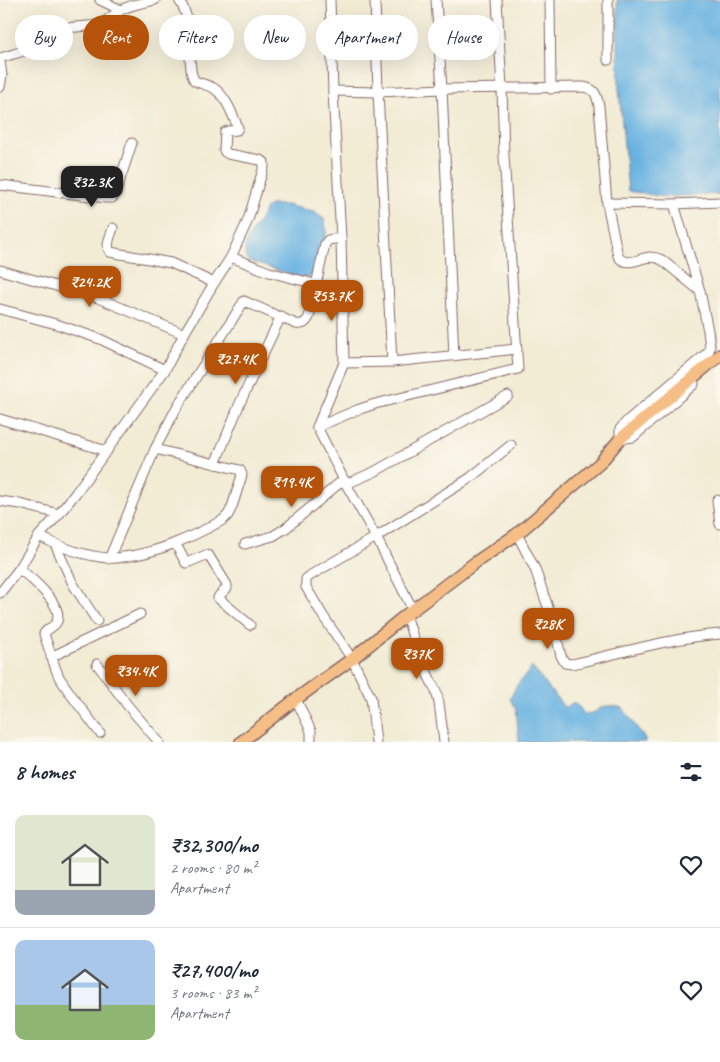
<!DOCTYPE html>
<meta charset="utf-8">
<style>
:root{--surface:#fff;--page:#f6f6f7;--text:#1f2937;--muted:#747a83;--line:#e0e1e3;--accent:#b45309}
body{margin:0;font-family:Caveat,sans-serif;background:var(--page);color:var(--text);height:100vh;display:flex;flex-direction:column;font-size:19px;white-space:nowrap}
*{box-sizing:border-box;margin:0}
p{font-size:16px;color:var(--muted)}
.icon{flex:none;width:28px;height:28px;fill:none;stroke:currentColor;stroke-width:2;stroke-linecap:round;stroke-linejoin:round}
.map{position:relative;height:742px;overflow:hidden}
.panel{display:flex;flex-direction:column;background:var(--surface);flex:1}
.panel>*{flex:none}
.banner{position:absolute;left:15px;top:15px;width:690px;height:45px;display:flex;gap:10px}
.price{position:absolute;translate:-50% -42px;padding:0 11px;border-radius:10px;background:var(--accent);color:#fff;font-size:16px;line-height:32px;filter:drop-shadow(0 1px 2px #0008)}
.price::after{content:'';position:absolute;left:50%;top:30px;width:15px;height:11px;margin-left:-8px;background:inherit;clip-path:polygon(0 0,100% 0,50% 100%)}
.price.current{background:#222;color:#fff}
ul{padding:0;list-style:none}
li{display:flex;align-items:center;gap:15px;height:125px;padding:0 15px}
li+li{border-top:1px solid var(--line)}
li span{display:grid;place-items:center;flex:none;width:140px;height:100px;border-radius:10px;color:#555}
li>.icon{margin-inline-start:auto}
span .icon{width:60px;height:60px;fill:#fffc;stroke-width:1}
li b{font-size:21px}
h2{display:flex;justify-content:space-between;align-items:center;height:60px;padding:0 15px;font-size:21px}
.pill{padding:0 18px;border-radius:22px;background:var(--surface);box-shadow:0 5px 20px #0002;font-size:18px;line-height:45px}
.pill.current{background:var(--accent);color:#fff}
.map>svg:first-child{display:block}
.water{fill:#69b2e1;stroke:#5a6886}
.lines{fill:none;stroke-linecap:round;stroke-linejoin:round}
.minor-casing{stroke:#856766;stroke-width:11}
.major-casing{stroke:#856766;stroke-width:14}
.minor{stroke:#fff;stroke-width:9}
.major{stroke:#f6be87;stroke-width:11}
</style>
<div class="map">
<svg width="720" height="742" viewBox="0 0 720 742">
<rect width="100%" height="100%" fill="#fbf7ec"/>
<filter id="ink" filterUnits="userSpaceOnUse"><feTurbulence type="fractalNoise" baseFrequency=".02" numOctaves="2"/><feDisplacementMap in="SourceGraphic" scale="10" xChannelSelector="R" yChannelSelector="G"/><feConvolveMatrix kernelMatrix="1 2 1 2 8 2 1 2 1" color-interpolation-filters="sRGB"/></filter>
<filter id="wash" filterUnits="userSpaceOnUse"><feTurbulence type="fractalNoise" baseFrequency=".0096" numOctaves="4" result="noise"/><feDisplacementMap in="SourceGraphic" scale="20" xChannelSelector="R" yChannelSelector="G"/><feGaussianBlur stdDeviation="1.12" result="paint"/><feColorMatrix in="noise" values="0 0 0 0 0 0 0 0 0 0 0 0 0 0 0 0 0 1.4 0 .05"/><feComposite in="paint" operator="in"/></filter>
<g filter="url(#wash)">
<rect width="100%" height="100%" fill="#f2ecd5"/>
<g class="water">
<polygon points="617,0 720,0 720,194 665,197 628,191 619,89"/>
<path d="M270 205H287L314 212 324 219C325 223 326 227 326 231 326 243 317 267 310 277H299L248 261C239 244 251 235 259 221 264 214 263 210 270 205Z"/>
<path d="M532 667 565 708 574 703 580 708 584 714C597 715 596 708 607 706 612 705 618 707 623 708L645 739V742H519L516 708 510 699 517 685Z"/>
</g>
</g>
<g filter="url(#ink)">
<g class="lines">
<g class="minor-casing">
<g id="minor">
<polyline points="100,0 121,10"/>
<polyline points="330,0 333,91 341,238 344,363 317,427 346,484 376,537 413,610"/>
<polyline points="375,0 378,92 392,362"/>
<polyline points="436,0 442,89 454,356"/>
<polyline points="550,0 551,89"/>
<path d="M0 58C12 54 25 52 37 45 46 41 54 33 64 29 76 25 90 28 102 23 109 20 114 13 121 10 131 4 144 3 155 0"/>
<polyline points="608,60 608,0"/>
<polyline points="0,62 2,75 0,87"/>
<path d="M333 91 378 92 442 89 583 87C596 89 596 94 599 106L607 203 618 256C626 268 639 258 650 257 654 257 658 258 662 260L700 291"/>
<polyline points="0,185 106,198 112,198 115,195 132,143"/>
<polyline points="607,203 674,204 720,202"/>
<polyline points="674,204 700,291 708,331 710,346 709,351 705,355 627,421 620,429 620,439 633,437 694,384"/>
<path d="M113 228C111 236 105 245 110 252L171 263 214 283"/>
<polyline points="231,257 269,272 315,284"/>
<polyline points="0,270 98,298 184,334"/>
<polyline points="0,309 56,324 100,339 165,370"/>
<polyline points="344,363 392,362 517,349"/>
<polyline points="0,419 107,451"/>
<polyline points="317,427 357,410 375,404 518,369 504,156 502,88 497,0"/>
<polyline points="215,464 240,403 281,316"/>
<polyline points="346,484 374,472 508,396"/>
<polyline points="717,500 720,524"/>
<polyline points="0,501 20,504 59,514"/>
<path d="M517 534 535 569 553 622 561 656 565 663 572 664C621 653 670 638 720 634"/>
<path d="M39 536C60 547 84 556 108 558 113 559 118 558 123 557 158 553 192 537 223 520L228 515 232 507 242 475 240 470 155 449"/>
<polyline points="175,543 186,563 189,562 206,555 209,556 227,585 227,588 219,596 218,598 250,625"/>
<polyline points="55,544 73,584 97,621"/>
<polyline points="245,544 273,536 286,528 343,480"/>
<path d="M109 559 155 449 177 407 244 301 296 324C303 325 306 323 309 317L325 244 328 240 341 238"/>
<path d="M19 569C30 577 64 605 57 621 55 627 47 628 44 634L55 667 59 677 72 696 100 733"/>
<path d="M0 593 19 569 39 536 59 514 75 494 165 370 184 334 214 283 231 257 248 220 264 166V162L260 160 228 154 225 152 224 150 225 132 228 131 237 130 238 128C233 115 226 97 215 89 209 85 201 84 195 81 190 75 191 66 190 58 189 37 191 18 179 0"/>
<polyline points="406,615 420,659 436,691 439,703 444,742"/>
<polyline points="51,657 140,614"/>
<polyline points="97,664 128,706 159,742"/>
<polyline points="296,699 311,731 311,742"/>
<polyline points="376,742 371,698 352,659 323,616 306,587 306,579 311,575 376,537 470,478 511,445"/>
</g>
</g>
<g class="major-casing">
<polyline id="major" points="241,742 296,699 352,659 406,615 476,562 517,534 600,463 620,439 720,355"/>
</g>
<use href="#minor" class="minor"/>
<use href="#major" class="major"/>
</g>
</g>
</svg>
<b class="price current" style="left:92px;top:208px">₹32.3K</b>
<b class="price" style="left:90px;top:308px">₹24.2K</b>
<b class="price" style="left:332px;top:322px">₹53.7K</b>
<b class="price" style="left:236px;top:385px">₹27.4K</b>
<b class="price" style="left:292px;top:508px">₹19.4K</b>
<b class="price" style="left:548px;top:650px">₹28K</b>
<b class="price" style="left:417px;top:680px">₹37K</b>
<b class="price" style="left:136px;top:697px">₹34.4K</b>
<div class="banner">
<a class="pill">Buy</a>
<a class="pill current">Rent</a>
<a class="pill">Filters</a>
<a class="pill">New</a>
<a class="pill">Apartment</a>
<a class="pill">House</a>
</div>
</div>
<section class="panel">
<h2>8 homes<svg class="icon" aria-label="filters" viewBox="0 0 24 24"><path d="M4 7h16M4 17h16"/><circle cx="9" cy="7" r="2"/><circle cx="15" cy="17" r="2"/></svg></h2>
<ul>
<li><span style="background:linear-gradient(#dfe7d0 75%,#9aa5b1 0)"><svg class="icon" aria-label="home" viewBox="0 0 24 24"><path d="M3 11l9-7 9 7M6 9v11h12V9"/></svg></span><div><b>₹32,300/mo</b><p>2 rooms · 80 m²</p><p>Apartment</p></div><svg class="icon" aria-label="heart" viewBox="0 0 24 24"><path d="M12 20l-8-8c-3-5 5-10 8-4 3-6 11-1 8 4z"/></svg></li>
<li><span style="background:linear-gradient(#a9c7e8 65%,#8fb573 0)"><svg class="icon" aria-label="home" viewBox="0 0 24 24"><path d="M3 11l9-7 9 7M6 9v11h12V9"/></svg></span><div><b>₹27,400/mo</b><p>3 rooms · 83 m²</p><p>Apartment</p></div><svg class="icon" aria-label="heart" viewBox="0 0 24 24"><path d="M12 20l-8-8c-3-5 5-10 8-4 3-6 11-1 8 4z"/></svg></li>
</ul>
</section>
